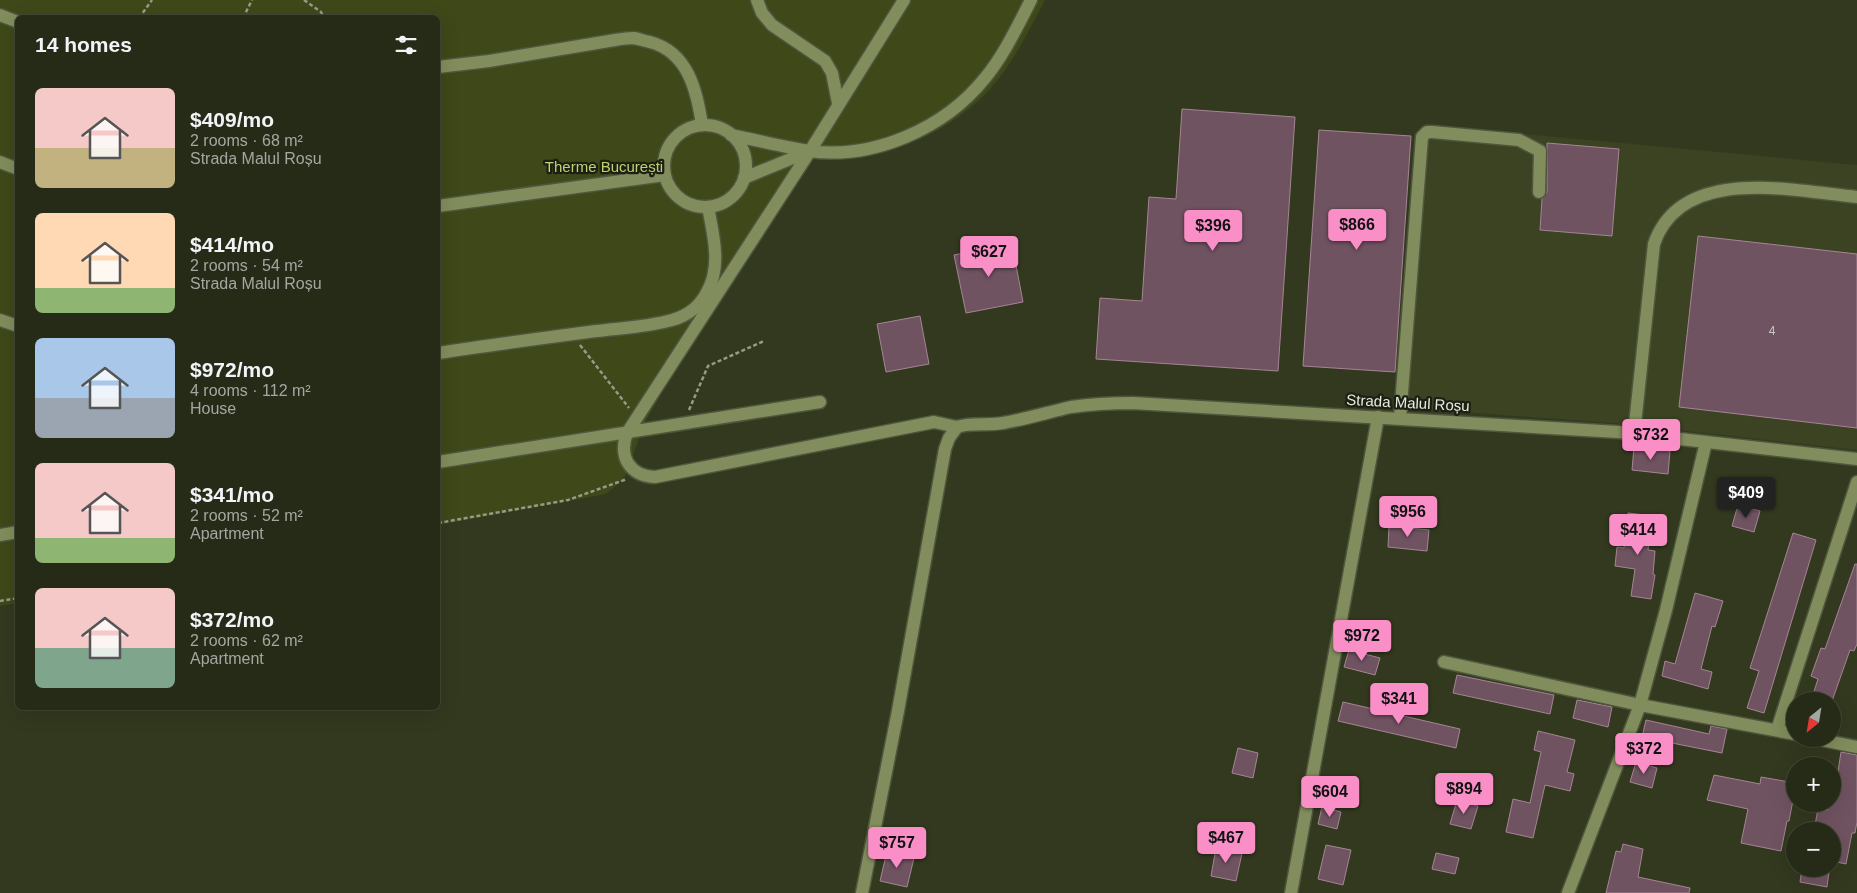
<!DOCTYPE html>
<meta charset="utf-8">
<style>
:root{--surface:#262b17;--page:#323724;--text:#f1f3f6;--muted:#a4a7a1;--line:#424736;--accent:#fa8fc7}
body{margin:0;font-family:Helvetica,sans-serif;background:var(--page);color:var(--text);height:100vh;display:flex;flex-direction:column;font-size:19px;white-space:nowrap}
*{box-sizing:border-box;margin:0}
p{font-size:16px;color:var(--muted)}
.icon{flex:none;width:28px;height:28px;fill:none;stroke:currentColor;stroke-width:2;stroke-linecap:round;stroke-linejoin:round}
.map{position:relative;flex:1;overflow:hidden}
.drawer{position:absolute;left:15px;top:15px;width:425px;height:695px;display:flex;flex-direction:column;background:var(--surface);border-radius:8px;box-shadow:0 5px 20px #0002,0 0 0 1px var(--line)}
.drawer>*{flex:none}
.needle{width:32px;rotate:210deg}
.buttons{position:absolute;left:1786px;top:692px;display:grid;gap:10px}
.buttons a{display:grid;place-items:center;width:55px;height:55px;border-radius:50%;background:var(--surface);box-shadow:0 5px 20px #0002,0 0 0 1px var(--line);font-size:25px}
.price{position:absolute;translate:-50% -42px;padding:0 11px;border-radius:5px;background:var(--accent);color:#111;font-size:16px;line-height:32px;filter:drop-shadow(0 1px 2px #0008)}
.price::after{content:'';position:absolute;left:50%;top:30px;width:15px;height:11px;margin-left:-8px;background:inherit;clip-path:polygon(0 0,100% 0,50% 100%)}
.price.selected{background:#222;color:#fff}
ul{padding:0;list-style:none}
li{display:flex;align-items:center;gap:15px;height:125px;padding:0 20px}
li span{display:grid;place-items:center;flex:none;width:140px;height:100px;border-radius:8px;color:#555}
li>.icon{margin-inline-start:auto}
span .icon{width:60px;height:60px;fill:#fffc;stroke-width:1}
li b{font-size:21px}
h2{display:flex;justify-content:space-between;align-items:center;height:60px;padding:0 20px;font-size:21px}
.map>svg:first-child{display:block}
.built{fill:#3b4322}
.green{fill:#3e4819}
.building{fill:#705361;stroke:#a48594}
.lines{fill:none;stroke-linecap:round;stroke-linejoin:round}
.minor-casing{stroke:#50563e;stroke-width:15}
.path{stroke:#969b87;stroke-width:2.5;stroke-dasharray:4 2.5;stroke-linecap:butt}
.minor{stroke:#818d5c;stroke-width:12}
.labels{text-anchor:middle;stroke-width:4.5;stroke-linejoin:round;paint-order:stroke}
.number-label{font-size:12px;fill:#cbc6bf}
.park-label{font-size:15px;fill:#bdd371;stroke:#1c1f13}
.street-label{font-size:15px;fill:#e9edde;stroke:#1c1f13}
</style>
<div class="map">
<svg width="1857" height="893" viewBox="0 0 1857 893">
<rect width="100%" height="100%" fill="#33391f"/>
<polygon class="built" points="1426,125 1857,165 1857,450 1613,423 1406,408"/>
<path class="green" d="M0 0H1045C1029 30 1014 62 991 88 956 128 892 158 839 158 834 158 828 159 824 158 819 157 814 153 810 151L672 375 645 422 624 479 606 494 438 525V18H18V603L0 606Z"/>
<g class="building">
<polygon points="1182,109 1295,117 1278,371 1096,359 1100,298 1142,301 1149,197 1176,199"/>
<polygon points="1319,130 1411,136 1395,372 1303,366"/>
<polygon points="1547,143 1619,149 1612,236 1540,230 1542,199 1547,192"/>
<polygon points="1698,236 1857,254 1857,428 1679,407"/>
<polygon points="1012,244 1023,302 966,313 954,255"/>
<polygon points="920,316 929,364 886,372 877,324"/>
<polygon points="1634,447 1670,451 1668,474 1632,470"/>
<polygon points="1738,505 1760,511 1754,532 1732,526"/>
<polygon points="1628,513 1645,515 1644,523 1651,524 1648,550 1655,551 1653,574 1655,575 1651,599 1631,596 1635,569 1615,566 1617,547 1624,548"/>
<polygon points="1389,526 1429,530 1427,551 1388,547"/>
<polygon points="1793,533 1816,540 1764,713 1747,708 1759,671 1750,668"/>
<polygon points="1855,564 1857,564 1857,644 1854,651 1850,650 1832,701 1811,701 1818,679 1811,676 1821,648 1825,649"/>
<polygon points="1695,593 1723,601 1715,627 1712,626 1701,669 1712,672 1708,689 1662,676 1665,661 1675,664"/>
<polygon points="1349,650 1380,658 1375,675 1344,667"/>
<polygon points="1457,675 1554,695 1550,714 1453,693"/>
<polygon points="1577,700 1612,707 1608,727 1573,718"/>
<polygon points="1343,702 1460,729 1456,748 1338,721"/>
<polygon points="1646,720 1709,734 1711,726 1727,729 1722,753 1642,737"/>
<polygon points="1538,731 1575,740 1567,772 1574,774 1570,791 1545,785 1533,838 1506,832 1513,799 1530,803 1541,752 1534,750"/>
<polygon points="1238,748 1258,753 1253,778 1232,773"/>
<polygon points="1841,752 1857,755 1857,822 1855,833 1852,833 1846,864 1832,861 1832,829 1815,825 1818,809 1827,810 1828,804 1832,804 1832,790 1835,791"/>
<polygon points="1636,762 1657,768 1652,788 1630,782"/>
<polygon points="1714,775 1760,784 1761,777 1795,783 1795,800 1793,800 1789,821 1787,821 1781,851 1741,843 1748,809 1707,800"/>
<polygon points="1457,800 1478,806 1471,829 1450,824"/>
<polygon points="1322,807 1341,812 1337,829 1318,824"/>
<polygon points="1623,844 1643,849 1638,877 1690,888 1689,893 1606,893 1616,851 1621,852"/>
<polygon points="1326,845 1351,850 1343,885 1318,879"/>
<polygon points="1216,848 1242,853 1236,881 1211,876"/>
<polygon points="887,851 914,858 907,887 880,881"/>
<polygon points="1436,853 1459,858 1455,874 1432,869"/>
<polygon points="1802,869 1829,872 1827,887 1800,882"/>
</g>
<g class="lines">
<g class="minor-casing">
<g id="minor">
<polyline points="757,0 762,13 772,25 825,61 832,73 838,103"/>
<path d="M904 0 810 151 627 433C618 457 630 476 655 477L934 422 957 427"/>
<polyline points="0,15 18,22"/>
<path d="M438 67 489 61 615 40C621 39 628 38 634 38 639 39 645 41 650 42 688 52 697 91 702 125"/>
<circle cx="705" cy="166" r="41"/>
<path d="M731 135C757 140 783 147 809 151 874 160 945 128 985 78 1004 55 1017 27 1031 0"/>
<polyline points="0,162 18,169"/>
<polyline points="744,178 810,151"/>
<polyline points="438,206 665,175"/>
<polyline points="0,320 18,326"/>
<path d="M438 353C490 345 543 338 596 331 621 328 648 327 672 320 687 316 700 306 707 292 722 266 713 234 708 207"/>
<polyline points="1400,418 1422,137 1427,132 1432,132 1519,140 1540,151 1539,192"/>
<path d="M957 427C972 422 988 426 1003 423 1026 419 1049 412 1071 407 1092 404 1113 403 1133 403L1618 432 1857 459"/>
<path d="M1634 434 1654 244C1681 164 1794 191 1857 197"/>
<polyline points="438,462 820,402"/>
<polyline points="0,535 18,532"/>
<polyline points="1444,662 1640,705 1795,734"/>
<polyline points="1777,730 1857,482"/>
<polyline points="1817,739 1857,747"/>
<polyline points="862,893 898,711 945,449 949,438 957,427"/>
<polyline points="1291,893 1378,417"/>
<polyline points="1568,893 1640,705 1666,610 1706,442"/>
</g>
</g>
<g class="path">
<polyline points="304,0 321,12 324,18"/>
<polyline points="139,18 152,0"/>
<polyline points="243,18 252,0"/>
<polyline points="580,345 629,408"/>
<polyline points="689,410 708,366 764,341"/>
<polyline points="438,523 568,500 627,479"/>
<polyline points="0,601 18,598"/>
</g>
<use href="#minor" class="minor"/>
</g>
<g class="labels">
<g class="number-label">
<text x="1772" y="335">4</text>
</g>
<g class="park-label">
<text x="604" y="172">Therme București</text>
</g>
<g class="street-label">
<text transform="translate(1408 403) rotate(3)" y="5">Strada Malul Roșu</text>
</g>
</g>
</svg>
<div class="buttons">
<a><svg class="needle" viewBox="-14 -14 28 28"><path d="M0-13l5 13h-10z" fill="#e53935"/><path d="M0 13l5-13h-10z" fill="#a4a7a1"/></svg></a>
<a>+</a>
<a>−</a>
</div>
<b class="price" style="left:1357px;top:251px">$866</b>
<b class="price" style="left:1213px;top:252px">$396</b>
<b class="price" style="left:989px;top:278px">$627</b>
<b class="price" style="left:1651px;top:461px">$732</b>
<b class="price selected" style="left:1746px;top:519px">$409</b>
<b class="price" style="left:1408px;top:538px">$956</b>
<b class="price" style="left:1638px;top:556px">$414</b>
<b class="price" style="left:1362px;top:662px">$972</b>
<b class="price" style="left:1399px;top:725px">$341</b>
<b class="price" style="left:1644px;top:775px">$372</b>
<b class="price" style="left:1464px;top:815px">$894</b>
<b class="price" style="left:1330px;top:818px">$604</b>
<b class="price" style="left:1226px;top:864px">$467</b>
<b class="price" style="left:897px;top:869px">$757</b>
<section class="drawer">
<h2>14 homes<svg class="icon" aria-label="filters" viewBox="0 0 24 24"><path d="M4 7h16M4 17h16"/><circle cx="9" cy="7" r="2"/><circle cx="15" cy="17" r="2"/></svg></h2>
<ul>
<li><span style="background:linear-gradient(#f6c9c9 60%,#c2b280 0)"><svg class="icon" aria-label="home" viewBox="0 0 24 24"><path d="M3 11l9-7 9 7M6 9v11h12V9"/></svg></span><div><b>$409/mo</b><p>2 rooms · 68 m²</p><p>Strada Malul Roșu</p></div></li>
<li><span style="background:linear-gradient(#ffd9b3 75%,#8fb573 0)"><svg class="icon" aria-label="home" viewBox="0 0 24 24"><path d="M3 11l9-7 9 7M6 9v11h12V9"/></svg></span><div><b>$414/mo</b><p>2 rooms · 54 m²</p><p>Strada Malul Roșu</p></div></li>
<li><span style="background:linear-gradient(#a9c7e8 60%,#9aa5b1 0)"><svg class="icon" aria-label="home" viewBox="0 0 24 24"><path d="M3 11l9-7 9 7M6 9v11h12V9"/></svg></span><div><b>$972/mo</b><p>4 rooms · 112 m²</p><p>House</p></div></li>
<li><span style="background:linear-gradient(#f6c9c9 75%,#8fb573 0)"><svg class="icon" aria-label="home" viewBox="0 0 24 24"><path d="M3 11l9-7 9 7M6 9v11h12V9"/></svg></span><div><b>$341/mo</b><p>2 rooms · 52 m²</p><p>Apartment</p></div></li>
<li><span style="background:linear-gradient(#f6c9c9 60%,#7fa58c 0)"><svg class="icon" aria-label="home" viewBox="0 0 24 24"><path d="M3 11l9-7 9 7M6 9v11h12V9"/></svg></span><div><b>$372/mo</b><p>2 rooms · 62 m²</p><p>Apartment</p></div></li>
</ul>
</section>
</div>
